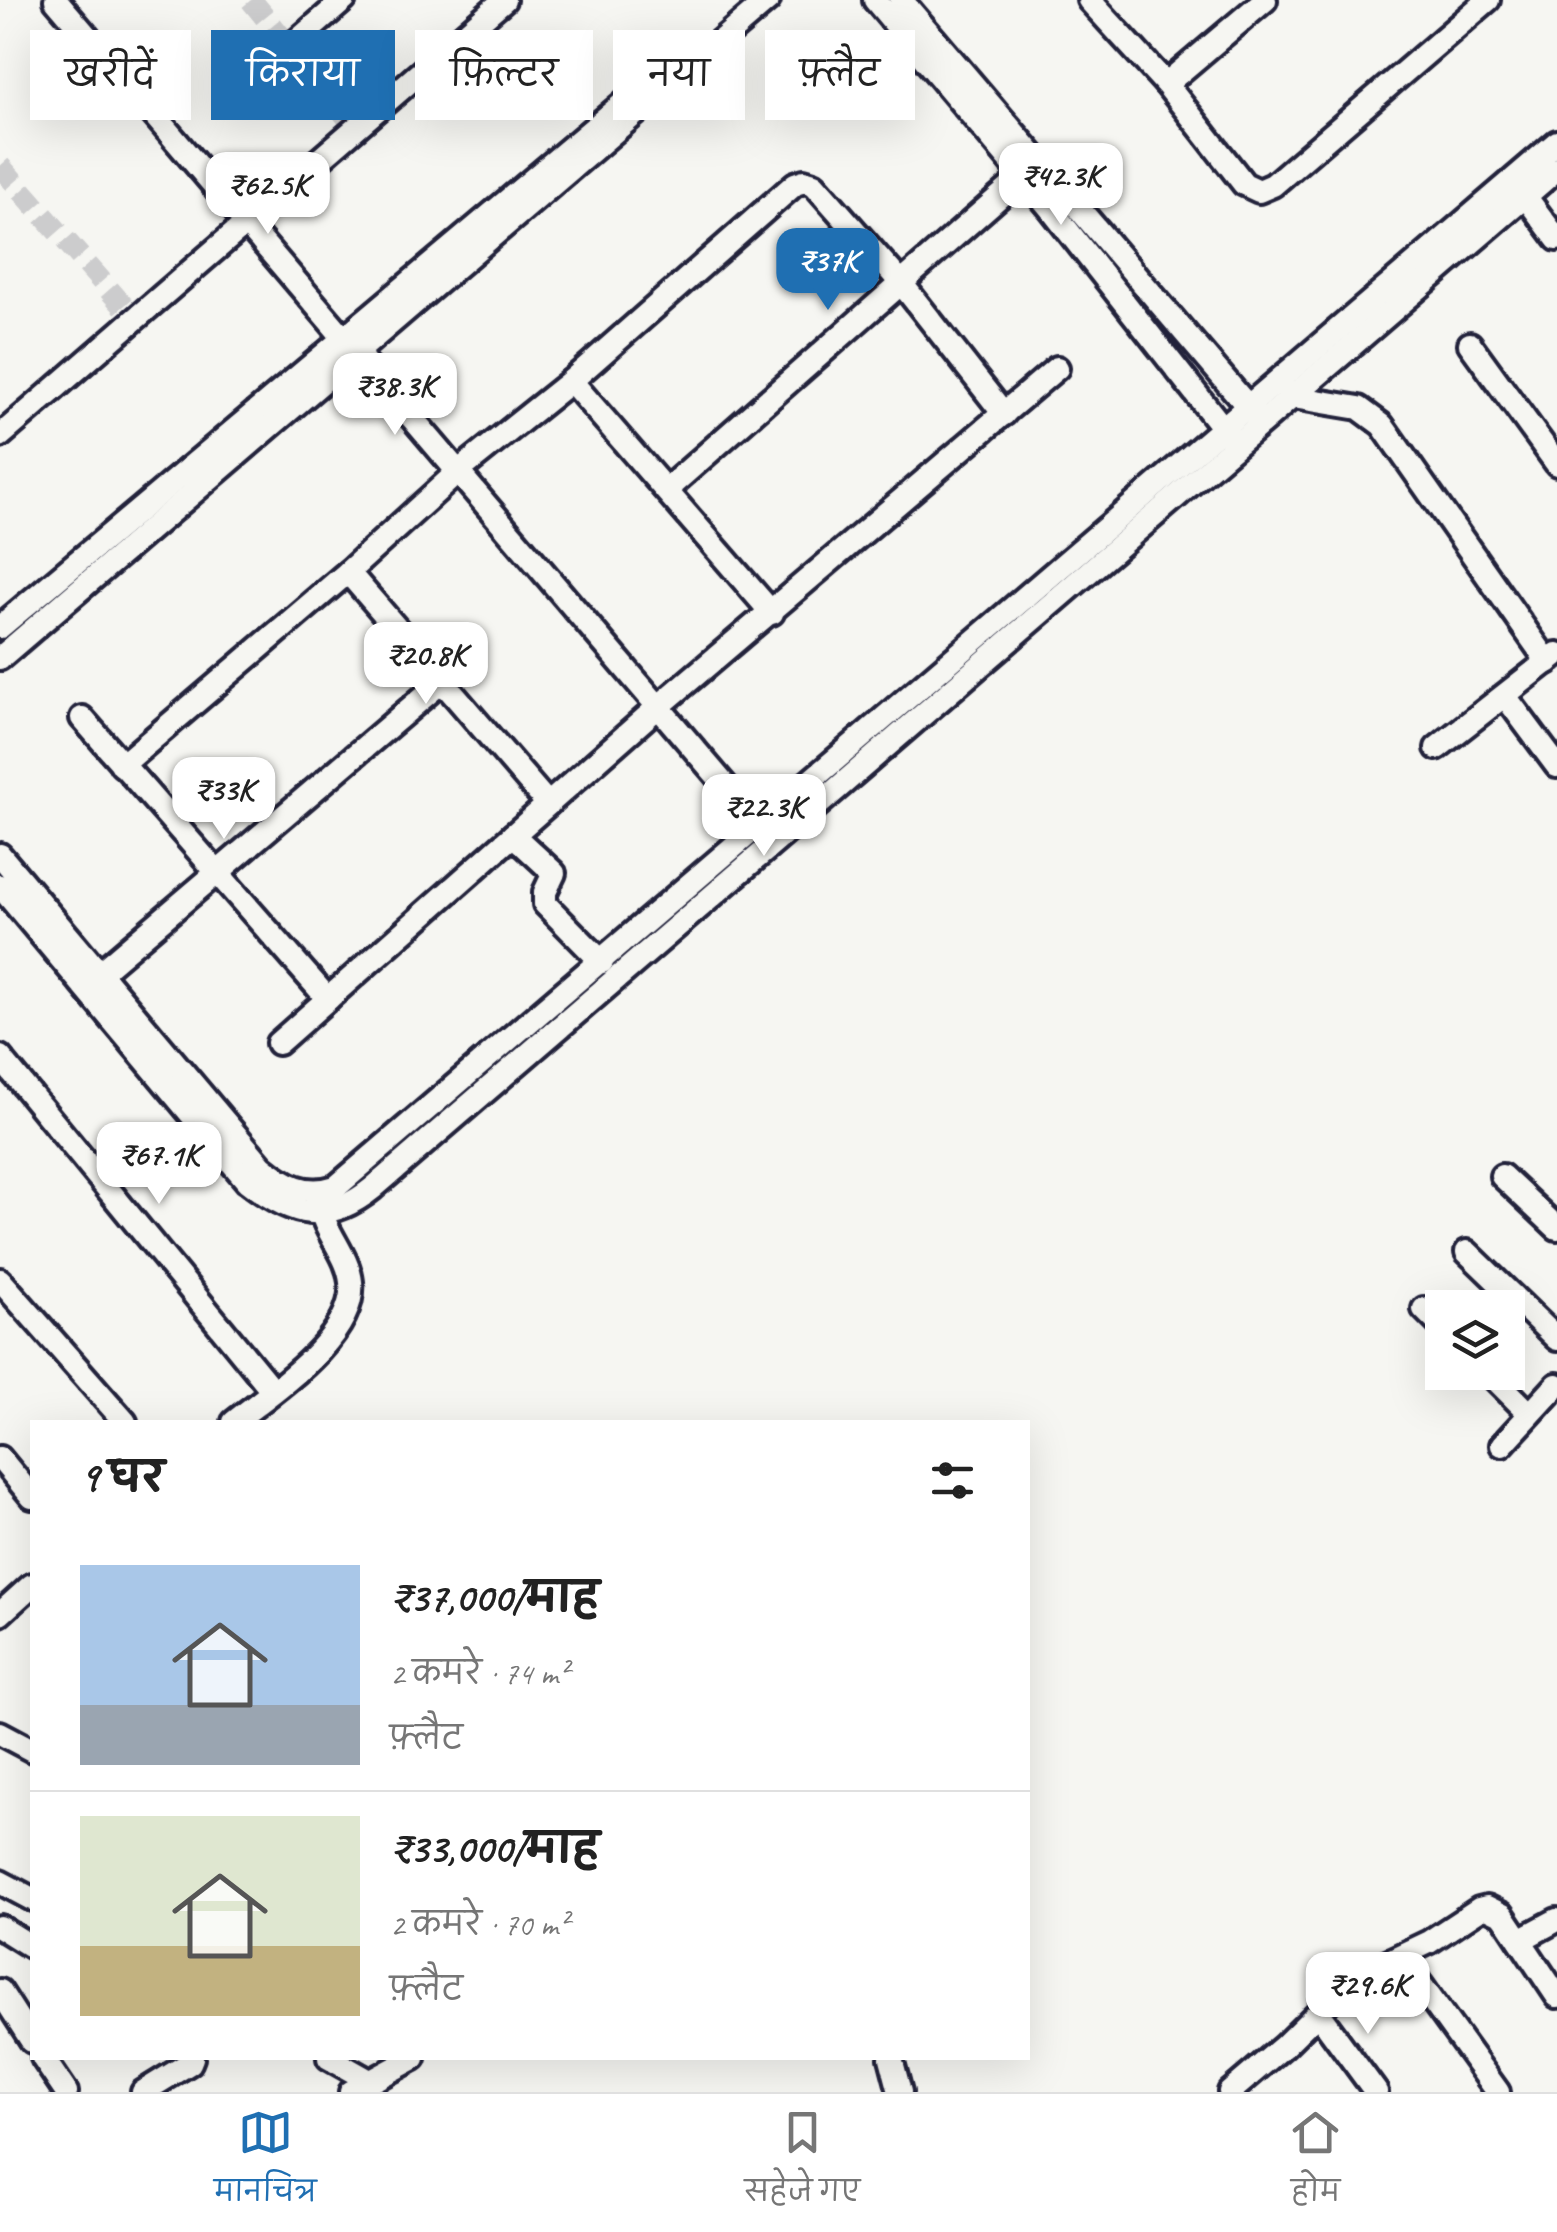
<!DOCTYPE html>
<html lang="hi">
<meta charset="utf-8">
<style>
:root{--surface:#fff;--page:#f2f2f2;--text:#222;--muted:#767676;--line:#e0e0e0;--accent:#1f6fb2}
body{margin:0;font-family:Caveat,"Playpen Sans Deva",sans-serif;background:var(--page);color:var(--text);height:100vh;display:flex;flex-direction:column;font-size:38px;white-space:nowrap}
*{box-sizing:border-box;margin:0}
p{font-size:32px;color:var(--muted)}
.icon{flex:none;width:55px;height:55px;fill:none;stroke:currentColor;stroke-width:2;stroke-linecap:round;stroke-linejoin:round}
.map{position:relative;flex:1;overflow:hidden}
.side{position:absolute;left:30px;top:1420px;width:1000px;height:640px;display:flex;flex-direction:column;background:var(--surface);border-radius:0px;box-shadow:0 10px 40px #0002}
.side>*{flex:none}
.guide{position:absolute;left:30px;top:30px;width:1000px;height:90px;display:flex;gap:20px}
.buttons{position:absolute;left:1425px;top:1290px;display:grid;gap:20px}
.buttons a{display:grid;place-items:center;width:100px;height:100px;border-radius:0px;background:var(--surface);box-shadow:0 10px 40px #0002;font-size:50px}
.price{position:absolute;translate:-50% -85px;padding:0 22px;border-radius:20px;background:#fff;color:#222;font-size:32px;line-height:65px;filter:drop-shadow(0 2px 5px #0008)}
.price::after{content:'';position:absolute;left:50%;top:60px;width:30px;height:22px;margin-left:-15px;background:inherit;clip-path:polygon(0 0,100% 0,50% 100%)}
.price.on{background:var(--accent);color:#fff}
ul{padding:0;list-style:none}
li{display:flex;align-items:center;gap:30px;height:250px;padding:0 50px}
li+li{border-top:2px solid var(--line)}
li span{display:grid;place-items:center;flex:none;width:280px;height:200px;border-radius:0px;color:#555}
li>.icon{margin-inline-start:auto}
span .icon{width:120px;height:120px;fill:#fffc;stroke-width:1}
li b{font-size:42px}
h2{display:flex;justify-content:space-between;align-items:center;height:120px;padding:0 50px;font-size:42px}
.chip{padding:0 35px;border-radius:0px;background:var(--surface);box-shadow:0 10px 40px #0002;font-size:35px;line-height:90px}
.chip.on{background:var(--accent);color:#fff}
.tab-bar{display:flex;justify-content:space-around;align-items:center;height:140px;border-top:2px solid var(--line);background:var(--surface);font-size:28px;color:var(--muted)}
.tab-bar a{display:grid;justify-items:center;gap:5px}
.tab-bar .on{color:var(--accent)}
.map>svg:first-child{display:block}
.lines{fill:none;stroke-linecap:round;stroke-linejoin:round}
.minor-tunnel{stroke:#cccccd;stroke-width:22;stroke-dasharray:22 11;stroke-linecap:butt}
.minor-casing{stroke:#22223b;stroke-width:30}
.minor{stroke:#f6f6f2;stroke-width:22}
</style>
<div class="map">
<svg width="1557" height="2092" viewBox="0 0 1557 2092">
<rect width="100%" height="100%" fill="#f6f6f2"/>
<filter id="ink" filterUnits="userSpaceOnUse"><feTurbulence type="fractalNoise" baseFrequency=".01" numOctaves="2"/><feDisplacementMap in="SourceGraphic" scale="20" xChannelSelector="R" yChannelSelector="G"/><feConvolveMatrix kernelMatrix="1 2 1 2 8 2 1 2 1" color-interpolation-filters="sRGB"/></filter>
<g filter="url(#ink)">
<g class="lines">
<g class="minor-tunnel">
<polyline points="251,0 356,128"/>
<polyline points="0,166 134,318"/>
</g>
<g class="minor-casing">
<g id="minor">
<path d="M56 0C294 279 531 559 770 838"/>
<polyline points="875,0 1050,208 1230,437"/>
<polyline points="901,0 1256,416"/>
<polyline points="1089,0 1166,84 1244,184 1259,191 1273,185 1488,0"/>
<polyline points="290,47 344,0"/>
<polyline points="1166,84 1265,0"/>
<polyline points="1525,196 1557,239"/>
<polyline points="1470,344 1557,464"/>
<polyline points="571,381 772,613"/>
<polyline points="1288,392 1293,397 1359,408 1382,425 1548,662"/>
<polyline points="0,436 504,0"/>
<polyline points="667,489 1023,176"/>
<polyline points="348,572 548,804"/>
<polyline points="0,627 671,63"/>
<polyline points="0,658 768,0"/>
<polyline points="1505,696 1557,766"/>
<polyline points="82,718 328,999"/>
<polyline points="1437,748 1557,654"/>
<polyline points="122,765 348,572 460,470 571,381 795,184 804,181 814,184 902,284 1004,414"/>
<polyline points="513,835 554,873 545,892 545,904 602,962"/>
<path d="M0 855 262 1166C285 1185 306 1197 336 1187L1557 142"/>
<path d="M0 886 247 1181C292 1216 326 1226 373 1188L1557 169"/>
<polyline points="91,980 440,683"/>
<polyline points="278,1043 658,707 1057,368"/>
<polyline points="0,1057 273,1391"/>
<polyline points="1502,1176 1557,1228"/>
<polyline points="1467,1252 1557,1339"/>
<polyline points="0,1280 125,1422"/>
<polyline points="1424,1309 1442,1327"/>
<polyline points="1488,1372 1530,1414"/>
<path d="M234 1422C271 1392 357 1337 351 1282 348 1253 322 1231 320 1202"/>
<polyline points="1502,1445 1557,1385"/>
<polyline points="0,1458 32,1497"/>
<polyline points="0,1614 32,1585"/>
<polyline points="0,1733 32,1750"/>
<polyline points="0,1882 32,1899"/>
<polyline points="0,1927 32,1947"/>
<polyline points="1520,1940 1557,1920"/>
<polyline points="1401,1957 1498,2092"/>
<polyline points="0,1991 32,2041"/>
<polyline points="1318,2013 1376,2092"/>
<polyline points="43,2058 66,2092"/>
<polyline points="329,2058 368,2080"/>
<polyline points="891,2058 900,2092"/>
<polyline points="143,2092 190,2063 192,2058"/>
<polyline points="351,2092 414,2058"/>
<polyline points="1230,2092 1284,2046 1342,1989 1368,1971 1429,1942 1479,1909 1487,1907 1503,1915 1557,1996"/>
</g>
</g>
<use href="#minor" class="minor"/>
</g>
</g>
</svg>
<div class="buttons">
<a><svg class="icon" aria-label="layers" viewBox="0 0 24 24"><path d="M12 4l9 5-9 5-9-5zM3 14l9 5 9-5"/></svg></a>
</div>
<b class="price" style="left:1061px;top:228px">₹42.3K</b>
<b class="price" style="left:268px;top:237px">₹62.5K</b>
<b class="price on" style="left:828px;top:313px">₹37K</b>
<b class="price" style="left:395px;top:438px">₹38.3K</b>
<b class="price" style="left:426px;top:707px">₹20.8K</b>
<b class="price" style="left:224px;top:842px">₹33K</b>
<b class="price" style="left:764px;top:859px">₹22.3K</b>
<b class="price" style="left:159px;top:1207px">₹67.1K</b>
<b class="price" style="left:1368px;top:2037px">₹29.6K</b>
<div class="guide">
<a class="chip">खरीदें</a>
<a class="chip on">किराया</a>
<a class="chip">फ़िल्टर</a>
<a class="chip">नया</a>
<a class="chip">फ़्लैट</a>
</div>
<section class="side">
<h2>9 घर<svg class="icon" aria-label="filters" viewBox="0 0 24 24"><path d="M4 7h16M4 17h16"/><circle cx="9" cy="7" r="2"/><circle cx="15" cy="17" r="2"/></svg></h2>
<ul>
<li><span style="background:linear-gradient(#a9c7e8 70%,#9aa5b1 0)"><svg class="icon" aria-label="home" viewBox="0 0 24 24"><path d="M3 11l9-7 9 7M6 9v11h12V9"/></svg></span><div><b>₹37,000/माह</b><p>2 कमरे · 74 m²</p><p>फ़्लैट</p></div></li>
<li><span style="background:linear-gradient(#dfe7d0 65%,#c2b280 0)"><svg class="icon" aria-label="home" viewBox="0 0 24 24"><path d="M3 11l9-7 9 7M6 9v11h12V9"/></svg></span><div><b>₹33,000/माह</b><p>2 कमरे · 70 m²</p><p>फ़्लैट</p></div></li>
</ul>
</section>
</div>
<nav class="tab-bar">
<a class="on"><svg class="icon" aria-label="map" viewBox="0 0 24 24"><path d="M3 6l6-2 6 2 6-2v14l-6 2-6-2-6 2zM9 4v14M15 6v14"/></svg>मानचित्र</a>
<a><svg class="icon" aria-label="saved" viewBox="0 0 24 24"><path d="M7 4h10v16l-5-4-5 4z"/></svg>सहेजे गए</a>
<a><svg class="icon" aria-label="home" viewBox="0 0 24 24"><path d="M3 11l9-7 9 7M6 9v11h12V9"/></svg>होम</a>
</nav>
